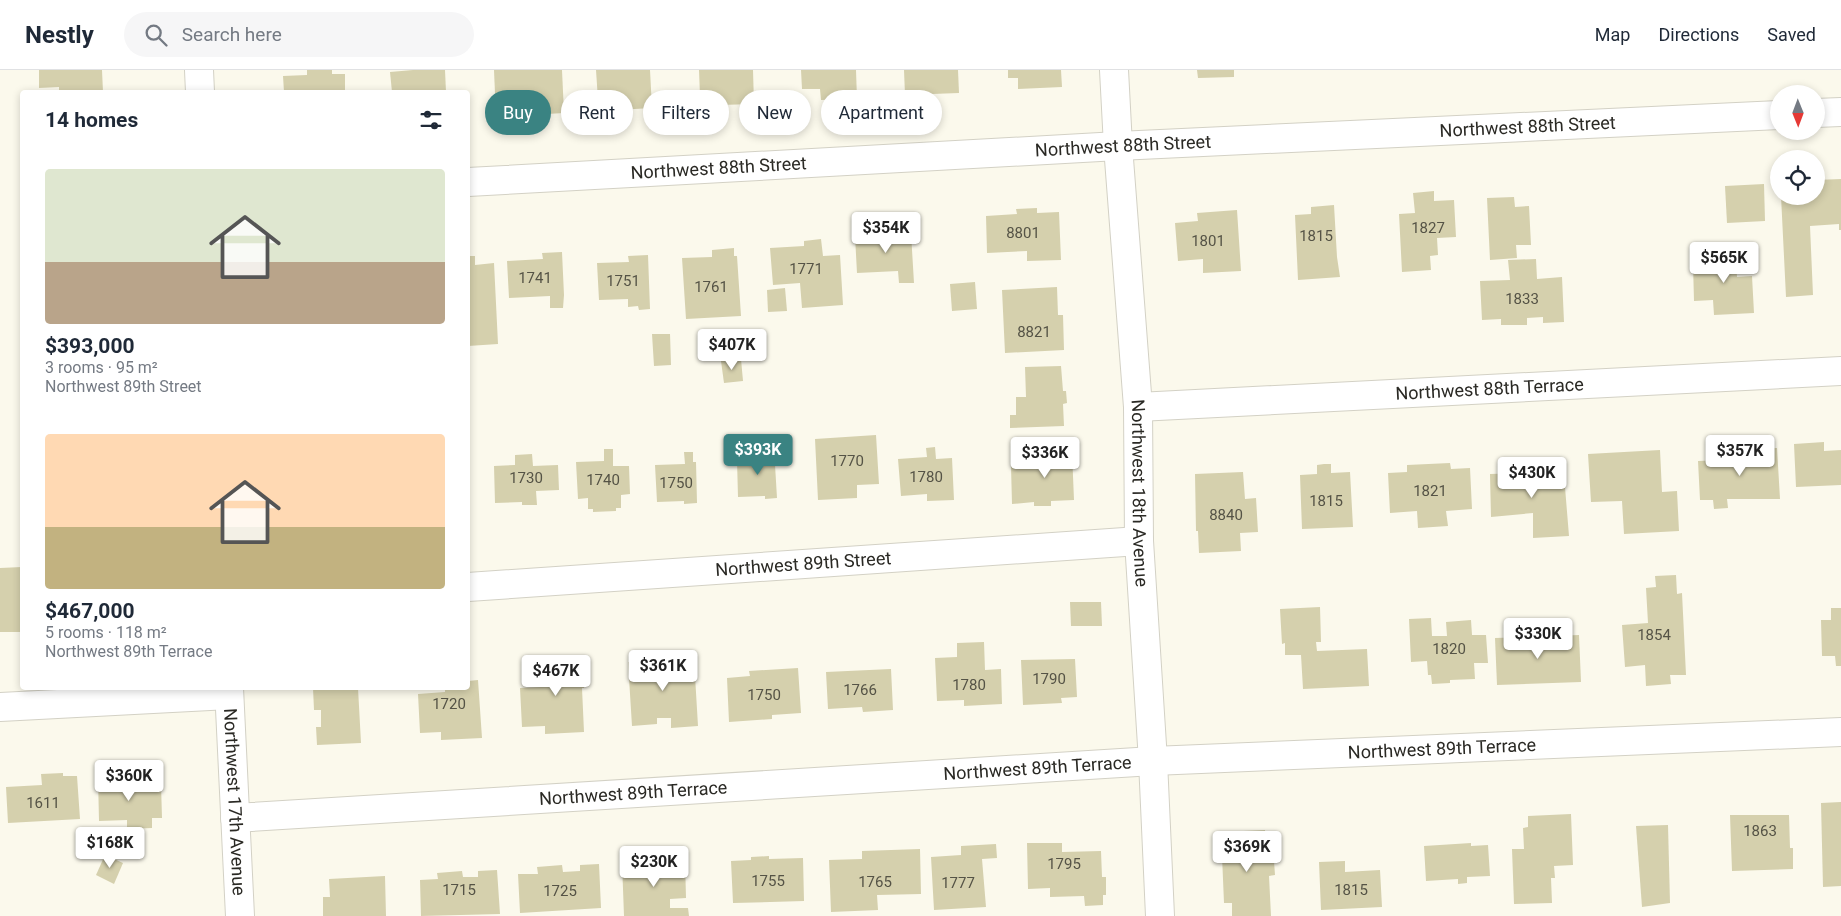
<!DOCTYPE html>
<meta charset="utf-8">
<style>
:root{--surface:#fff;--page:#f6f6f7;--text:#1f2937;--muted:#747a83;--line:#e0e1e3;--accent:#3a8382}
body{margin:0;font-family:Roboto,sans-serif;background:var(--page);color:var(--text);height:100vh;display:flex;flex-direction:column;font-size:19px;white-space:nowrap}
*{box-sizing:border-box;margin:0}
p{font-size:16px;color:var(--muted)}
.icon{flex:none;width:28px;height:28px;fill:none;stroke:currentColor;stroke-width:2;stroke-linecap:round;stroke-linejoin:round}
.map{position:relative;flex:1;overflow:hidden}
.sheet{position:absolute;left:20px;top:20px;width:450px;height:600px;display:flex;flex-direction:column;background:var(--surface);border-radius:5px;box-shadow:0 2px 8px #0003}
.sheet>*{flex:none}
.top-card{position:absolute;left:485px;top:20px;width:475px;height:45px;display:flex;gap:10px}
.needle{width:32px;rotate:179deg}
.fabs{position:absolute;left:1770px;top:15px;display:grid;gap:10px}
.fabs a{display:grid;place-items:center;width:55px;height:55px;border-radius:50%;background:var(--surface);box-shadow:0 2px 8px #0003;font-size:25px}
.price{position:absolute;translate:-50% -42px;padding:0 11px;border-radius:5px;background:#fff;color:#222;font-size:16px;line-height:32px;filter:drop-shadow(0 1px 2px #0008)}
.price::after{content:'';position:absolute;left:50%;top:30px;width:15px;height:11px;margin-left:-8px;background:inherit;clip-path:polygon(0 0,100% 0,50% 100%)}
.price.selected{background:var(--accent);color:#fff}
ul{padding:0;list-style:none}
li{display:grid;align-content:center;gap:10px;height:265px;padding:0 25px}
li span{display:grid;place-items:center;height:155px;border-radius:5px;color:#555}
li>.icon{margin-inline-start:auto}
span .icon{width:90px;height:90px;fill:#fffc;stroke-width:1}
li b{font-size:21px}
h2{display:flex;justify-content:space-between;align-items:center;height:60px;padding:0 25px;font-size:21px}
.pill{padding:0 18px;border-radius:22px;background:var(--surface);box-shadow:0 2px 8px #0003;font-size:18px;line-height:45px}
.pill.selected{background:var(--accent);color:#fff}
header{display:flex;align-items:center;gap:30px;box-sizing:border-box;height:70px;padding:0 25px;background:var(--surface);border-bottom:1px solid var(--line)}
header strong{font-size:24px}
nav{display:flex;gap:28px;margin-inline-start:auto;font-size:18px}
.search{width:350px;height:45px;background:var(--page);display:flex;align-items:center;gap:12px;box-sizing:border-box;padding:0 18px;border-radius:28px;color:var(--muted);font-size:19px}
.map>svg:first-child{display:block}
.building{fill:#d5d0ad}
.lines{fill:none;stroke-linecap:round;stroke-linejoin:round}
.minor-casing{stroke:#d3d1c5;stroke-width:30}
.secondary-casing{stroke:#d3d1c5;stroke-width:30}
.minor{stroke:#fff;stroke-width:28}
.secondary{stroke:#fff;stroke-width:28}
.labels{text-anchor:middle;stroke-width:4;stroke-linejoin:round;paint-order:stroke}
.number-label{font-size:15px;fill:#555346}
.street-label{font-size:18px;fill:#2a2924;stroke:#fff}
</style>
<header>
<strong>Nestly</strong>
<div class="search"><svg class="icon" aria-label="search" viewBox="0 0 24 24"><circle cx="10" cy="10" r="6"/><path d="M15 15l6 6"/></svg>Search here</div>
<nav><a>Map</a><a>Directions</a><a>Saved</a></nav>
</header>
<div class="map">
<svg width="1841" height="846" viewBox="0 0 1841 846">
<rect width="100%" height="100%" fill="#fbf9ec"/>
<g class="building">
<polygon points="39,0 102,0 103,22 59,22 59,17 39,18"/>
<polygon points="307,0 332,0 332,4 345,4 345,22 284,22 283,6 307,5"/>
<polygon points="413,0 445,0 446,22 392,22 390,2"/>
<polygon points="494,0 562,0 564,43 496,47"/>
<polygon points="596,0 650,0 652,38 617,40 617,29 598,30"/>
<polygon points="699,0 753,0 754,34 720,35 720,24 700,26"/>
<polygon points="801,0 856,0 857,29 821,30 820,19 802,19"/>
<polygon points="904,0 958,0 959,23 905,25"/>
<polygon points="1008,0 1061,0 1062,17 1018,19 1018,8 1008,8"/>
<polygon points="1197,0 1234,0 1234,7 1198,8"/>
<polygon points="1841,109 1841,160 1839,160 1839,154 1810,156 1813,225 1786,227 1781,126 1816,126 1816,110"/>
<polygon points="1764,114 1765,151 1727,153 1725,116"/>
<polygon points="1434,121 1434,131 1454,130 1456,167 1437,168 1438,185 1430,186 1431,200 1402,202 1399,144 1415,143 1413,123"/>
<polygon points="1514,127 1515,137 1529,136 1531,175 1516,175 1517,188 1490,190 1487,128"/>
<polygon points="1334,135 1337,187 1340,207 1298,210 1295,145 1311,144 1311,137"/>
<polygon points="1037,138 1037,143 1059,142 1061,190 1027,191 1027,181 987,183 986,146 1017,144 1016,139"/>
<polygon points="1237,140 1241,201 1203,203 1203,189 1178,191 1175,153 1198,151 1197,143"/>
<polygon points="909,159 909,163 911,163 914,213 899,213 898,201 857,203 855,166 891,164 890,160"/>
<polygon points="821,169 823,186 840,185 843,235 802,238 800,213 773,215 770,178 804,176 804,171"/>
<polygon points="1735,174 1737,207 1752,206 1754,243 1714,245 1713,230 1694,231 1693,194 1714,193 1714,175"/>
<polygon points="734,178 734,186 737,186 741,246 686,249 682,188 712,187 712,180"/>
<polygon points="562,182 564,225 563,238 550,238 550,226 509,228 507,191 543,189 542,183"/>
<polygon points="648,185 650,239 639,240 638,236 628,237 628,229 599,230 597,193 629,192 628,186"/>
<polygon points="468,186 475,186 475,195 494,193 498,274 468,276"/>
<polygon points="1536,189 1537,209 1562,207 1564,252 1543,253 1543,247 1527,248 1527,255 1501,255 1501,249 1482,250 1480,211 1510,210 1508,190"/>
<polygon points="975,212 977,239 952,241 950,214"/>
<polygon points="1057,217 1058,245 1063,245 1064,280 1005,283 1002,220"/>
<polygon points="785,218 787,241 768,242 767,220"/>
<polygon points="652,264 670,264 671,295 654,296"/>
<polygon points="741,289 743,311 724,313 721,291"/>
<polygon points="1061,296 1063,321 1066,321 1067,333 1063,334 1064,356 1010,358 1010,345 1016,345 1016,327 1026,327 1025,297"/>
<polygon points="876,365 879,414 857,415 857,428 818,430 815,369"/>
<polygon points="1824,372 1824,381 1841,380 1841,415 1796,417 1794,374"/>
<polygon points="1052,376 1069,376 1070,382 1072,382 1074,430 1051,431 1051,436 1034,436 1034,432 1012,434 1011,396 1041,395 1040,384 1052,383"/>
<polygon points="935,377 936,389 952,388 954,430 927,431 927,424 901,426 898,389 927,387 926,378"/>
<polygon points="764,378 774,378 777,428 765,429 765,426 738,427 737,390 764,388"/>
<polygon points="1777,378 1780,429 1727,429 1728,438 1714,439 1713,430 1700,430 1698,391 1720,390 1719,385 1742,383 1742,379"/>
<polygon points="604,379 613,379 613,396 629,396 630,424 621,425 621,438 616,438 616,441 593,442 593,439 588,439 588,428 578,429 576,392 604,391"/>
<polygon points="1660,380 1662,422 1677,421 1679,461 1624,464 1622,431 1591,432 1588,384"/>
<polygon points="684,382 693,382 693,392 696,392 697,433 684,434 684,431 657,432 655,395 685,394"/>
<polygon points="532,384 533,396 558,395 559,420 536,421 537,435 522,435 522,432 495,433 494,396 515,395 515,385"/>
<polygon points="1524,392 1545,392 1545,405 1564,405 1569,466 1533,468 1533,443 1491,447 1490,404 1524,403"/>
<polygon points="1450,393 1451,399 1470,398 1472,439 1446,441 1448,456 1418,458 1417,441 1390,443 1388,403 1407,402 1407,395"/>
<polygon points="1324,394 1331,394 1331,403 1350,402 1353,457 1302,459 1300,405 1317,404 1317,395"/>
<polygon points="1243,402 1245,429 1256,428 1258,462 1240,463 1241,481 1199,483 1198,461 1196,461 1195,404"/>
<polygon points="22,497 22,562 0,562 0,498"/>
<polygon points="1676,505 1677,524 1682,523 1686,605 1670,605 1671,614 1646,616 1645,595 1625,597 1622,555 1648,553 1646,518 1656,517 1655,506"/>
<polygon points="1070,532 1101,532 1102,556 1071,556"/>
<polygon points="1320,537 1321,572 1316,572 1317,581 1367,579 1369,616 1303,619 1301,585 1285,585 1285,573 1282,574 1280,539"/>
<polygon points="1831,538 1841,538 1841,596 1836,596 1835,586 1822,586 1821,550 1831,550"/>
<polygon points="1431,548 1432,566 1447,566 1446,552 1471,550 1472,565 1486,565 1488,593 1474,593 1475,609 1450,610 1450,613 1432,614 1431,605 1428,605 1427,591 1411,592 1409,549"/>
<polygon points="1579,565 1581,612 1497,615 1495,568"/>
<polygon points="984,572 985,600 1001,599 1002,634 964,636 964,630 937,631 935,588 957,587 957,573"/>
<polygon points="583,587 584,618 582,618 584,662 545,664 545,656 522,657 520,618 541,617 541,608 535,608 535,589"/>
<polygon points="665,587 678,587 679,590 694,589 698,656 671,658 671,648 657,648 657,654 632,656 628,592 666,590"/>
<polygon points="1075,589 1077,627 1061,628 1062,633 1023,635 1021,590"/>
<polygon points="798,598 801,643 772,645 772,649 729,652 727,608 750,606 749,601"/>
<polygon points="891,599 893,640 863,642 862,637 828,639 826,602"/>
<polygon points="478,610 482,668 441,670 441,662 420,663 418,624 445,622 445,618 468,618 468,611"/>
<polygon points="313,618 358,618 361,673 317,675 316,657 321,657 321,640 314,640"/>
<polygon points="63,703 63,706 77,706 80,749 8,753 6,717 42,715 41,704"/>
<polygon points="122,706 122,715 161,714 162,748 152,748 152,758 127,759 127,750 99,751 98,707"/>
<polygon points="1841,732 1841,816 1823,817 1821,733"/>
<polygon points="1571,744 1573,795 1554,796 1555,808 1551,808 1552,833 1514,834 1512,779 1524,779 1523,758 1528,757 1528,746"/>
<polygon points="1730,745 1789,745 1790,778 1793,778 1793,799 1732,801"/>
<polygon points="1668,755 1670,833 1642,837 1636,756"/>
<polygon points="1265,760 1267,791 1274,791 1275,805 1269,806 1271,846 1232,846 1232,833 1224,833 1221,762"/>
<polygon points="1027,773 1062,773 1062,782 1101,781 1102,807 1106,807 1106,825 1103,825 1103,835 1085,836 1084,826 1050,827 1050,818 1028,819"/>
<polygon points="1471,773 1471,776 1488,775 1490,806 1467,807 1467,813 1458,814 1458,809 1426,811 1424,776"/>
<polygon points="996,774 997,788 982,789 986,837 934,840 931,787 961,785 961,776"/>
<polygon points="920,779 921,824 877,825 878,840 831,842 829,790 862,789 862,781"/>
<polygon points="105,785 123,793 114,814 96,805"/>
<polygon points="769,786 769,789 803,788 804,831 733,833 731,791 751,790 751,787"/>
<polygon points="685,790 686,828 670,829 670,838 688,838 689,846 624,846 622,792"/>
<polygon points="1345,791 1345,802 1380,800 1382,837 1321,840 1319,792"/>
<polygon points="599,794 601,838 520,843 518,804 538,804 537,797 562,795 563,802 580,801 580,795"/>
<polygon points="497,800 500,844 421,846 420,810 438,809 437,803 462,801 463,807 478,807 478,801"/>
<polygon points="385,806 386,846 323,846 323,827 330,827 329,809"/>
</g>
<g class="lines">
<g class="minor-casing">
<g id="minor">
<path id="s1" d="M1114 0 1118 76 1138 337 1139 471 1153 691 1160 846"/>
<polyline points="1816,43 1841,42"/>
<path id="s2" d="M468 112 1118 76 1779 45"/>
<path id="s3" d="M1138 337 1841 301"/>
<path id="s4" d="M468 517 1139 471"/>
<polyline points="0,637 229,625"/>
<path id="s5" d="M235 748 1153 691 1841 662"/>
</g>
</g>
<g class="secondary-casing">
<g id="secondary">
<polyline points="199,0 200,22"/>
<path id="s6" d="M229 618 240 846"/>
</g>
</g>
<use href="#minor" class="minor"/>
<use href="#secondary" class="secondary"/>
</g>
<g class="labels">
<g class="number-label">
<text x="1428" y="163">1827</text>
<text x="1023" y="168">8801</text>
<text x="1316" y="171">1815</text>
<text x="1208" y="176">1801</text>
<text x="806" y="204">1771</text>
<text x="535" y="213">1741</text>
<text x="623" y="216">1751</text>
<text x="711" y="222">1761</text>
<text x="1522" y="234">1833</text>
<text x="1034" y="267">8821</text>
<text x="847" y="396">1770</text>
<text x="926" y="412">1780</text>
<text x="526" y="413">1730</text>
<text x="603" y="415">1740</text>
<text x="676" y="418">1750</text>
<text x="1430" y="426">1821</text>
<text x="1326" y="436">1815</text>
<text x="1226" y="450">8840</text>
<text x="1654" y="570">1854</text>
<text x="1449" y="584">1820</text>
<text x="1049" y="614">1790</text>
<text x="969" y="620">1780</text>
<text x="860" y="625">1766</text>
<text x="764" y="630">1750</text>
<text x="449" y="639">1720</text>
<text x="43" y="738">1611</text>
<text x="1760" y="766">1863</text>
<text x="1064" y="799">1795</text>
<text x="768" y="816">1755</text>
<text x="875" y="817">1765</text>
<text x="958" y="818">1777</text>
<text x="459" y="825">1715</text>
<text x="1351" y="825">1815</text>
<text x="560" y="826">1725</text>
</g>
<g class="street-label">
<text dy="6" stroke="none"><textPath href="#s2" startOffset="1061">Northwest 88th Street</textPath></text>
<text dy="6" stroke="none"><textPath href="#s2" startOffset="656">Northwest 88th Street</textPath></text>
<text dy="6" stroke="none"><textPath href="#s2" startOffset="251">Northwest 88th Street</textPath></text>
<text dy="6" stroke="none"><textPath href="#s3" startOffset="352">Northwest 88th Terrace</textPath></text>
<text dy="6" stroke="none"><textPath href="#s1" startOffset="424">Northwest 18th Avenue</textPath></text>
<text dy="6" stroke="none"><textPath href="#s4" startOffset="336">Northwest 89th Street</textPath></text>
<text dy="6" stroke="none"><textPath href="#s5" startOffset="1209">Northwest 89th Terrace</textPath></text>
<text dy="6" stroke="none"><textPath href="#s5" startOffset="804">Northwest 89th Terrace</textPath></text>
<text dy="6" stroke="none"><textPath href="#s5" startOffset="399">Northwest 89th Terrace</textPath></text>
<text dy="6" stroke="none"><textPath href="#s6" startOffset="114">Northwest 17th Avenue</textPath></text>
</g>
</g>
</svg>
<div class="fabs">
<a><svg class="needle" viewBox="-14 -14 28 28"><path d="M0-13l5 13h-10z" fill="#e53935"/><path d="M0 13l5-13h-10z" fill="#747a83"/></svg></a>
<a><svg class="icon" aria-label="locate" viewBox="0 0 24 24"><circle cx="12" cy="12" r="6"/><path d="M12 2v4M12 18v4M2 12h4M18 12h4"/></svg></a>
</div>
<b class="price" style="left:886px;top:184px">$354K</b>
<b class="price" style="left:1724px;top:214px">$565K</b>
<b class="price" style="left:732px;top:301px">$407K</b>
<b class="price selected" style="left:758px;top:406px">$393K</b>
<b class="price" style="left:1740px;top:407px">$357K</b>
<b class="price" style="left:1045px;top:409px">$336K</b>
<b class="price" style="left:1532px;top:429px">$430K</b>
<b class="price" style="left:1538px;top:590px">$330K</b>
<b class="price" style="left:663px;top:622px">$361K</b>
<b class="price" style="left:556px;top:627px">$467K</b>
<b class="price" style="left:129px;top:732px">$360K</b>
<b class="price" style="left:110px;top:799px">$168K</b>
<b class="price" style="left:1247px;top:803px">$369K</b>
<b class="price" style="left:654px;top:818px">$230K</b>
<div class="top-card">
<a class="pill selected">Buy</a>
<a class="pill">Rent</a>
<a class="pill">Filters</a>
<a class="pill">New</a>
<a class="pill">Apartment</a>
</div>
<section class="sheet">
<h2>14 homes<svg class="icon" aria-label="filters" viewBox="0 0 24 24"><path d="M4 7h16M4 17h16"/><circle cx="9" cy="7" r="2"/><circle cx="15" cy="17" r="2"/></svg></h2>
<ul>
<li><span style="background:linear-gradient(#dfe7d0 60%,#b9a48a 0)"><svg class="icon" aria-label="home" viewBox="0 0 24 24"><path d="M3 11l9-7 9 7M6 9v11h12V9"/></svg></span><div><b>$393,000</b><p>3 rooms · 95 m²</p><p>Northwest 89th Street</p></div></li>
<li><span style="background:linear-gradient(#ffd9b3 60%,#c2b280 0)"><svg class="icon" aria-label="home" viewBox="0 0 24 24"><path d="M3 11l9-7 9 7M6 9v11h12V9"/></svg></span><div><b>$467,000</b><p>5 rooms · 118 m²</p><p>Northwest 89th Terrace</p></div></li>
</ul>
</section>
</div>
